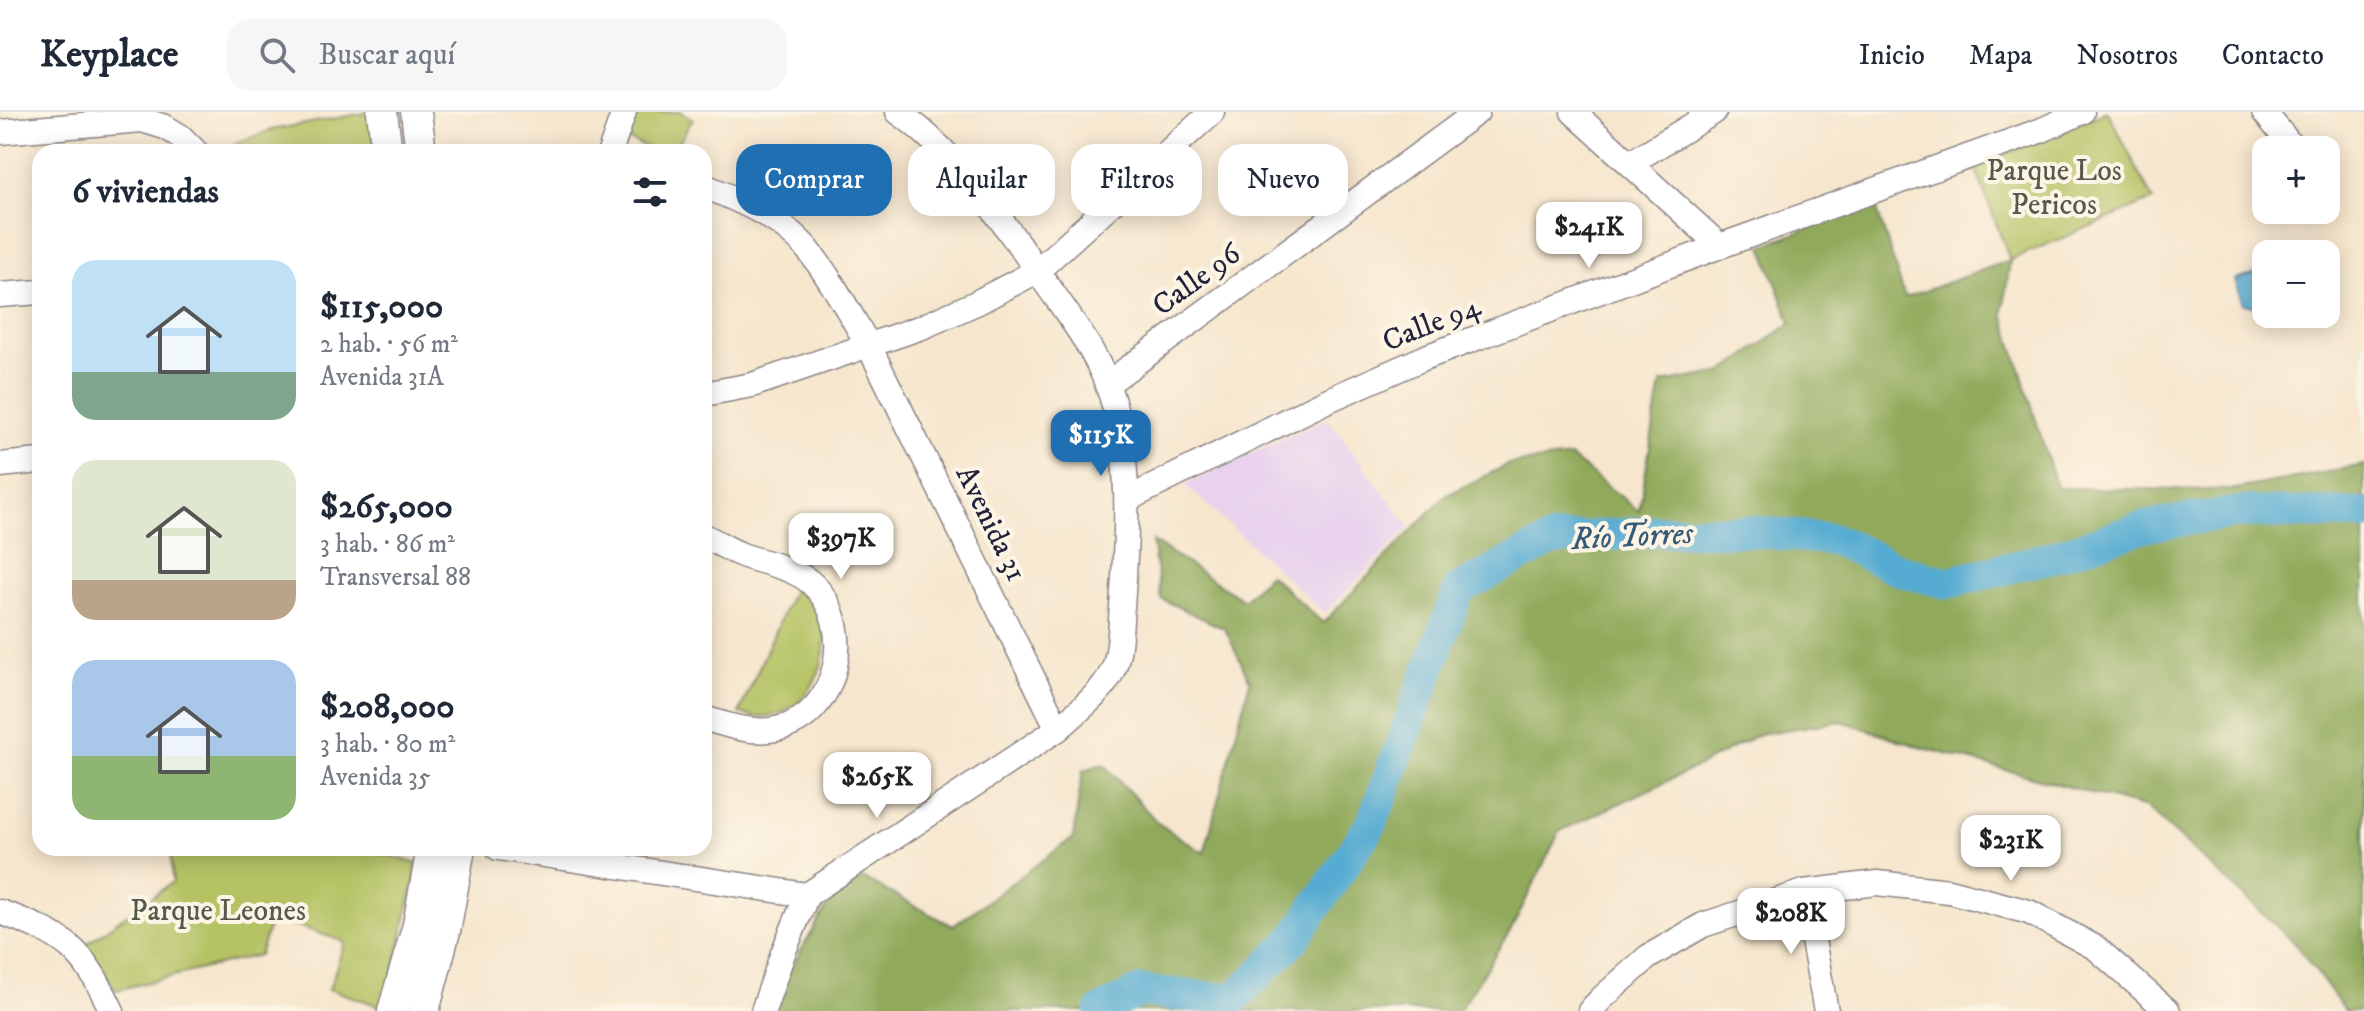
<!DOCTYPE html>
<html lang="es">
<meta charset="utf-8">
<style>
:root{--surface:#fff;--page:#f6f6f7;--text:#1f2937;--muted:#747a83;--line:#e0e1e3;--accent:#1f6fb2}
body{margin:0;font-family:"IM FELL DW Pica",serif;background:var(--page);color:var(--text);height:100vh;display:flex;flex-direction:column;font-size:30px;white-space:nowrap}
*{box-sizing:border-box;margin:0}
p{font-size:26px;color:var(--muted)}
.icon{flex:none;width:44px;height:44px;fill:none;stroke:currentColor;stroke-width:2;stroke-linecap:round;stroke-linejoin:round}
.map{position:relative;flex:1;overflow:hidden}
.side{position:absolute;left:32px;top:32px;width:680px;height:712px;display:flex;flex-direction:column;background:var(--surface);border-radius:24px;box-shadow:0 4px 20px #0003}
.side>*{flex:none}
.guide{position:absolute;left:736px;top:32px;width:760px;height:72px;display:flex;gap:16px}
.tools{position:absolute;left:2252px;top:24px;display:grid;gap:16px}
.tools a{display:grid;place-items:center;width:88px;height:88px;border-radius:16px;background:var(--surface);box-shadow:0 4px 20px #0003;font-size:40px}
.price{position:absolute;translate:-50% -68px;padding:0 18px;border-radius:16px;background:#fff;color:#222;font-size:26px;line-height:52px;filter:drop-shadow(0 2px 4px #0008)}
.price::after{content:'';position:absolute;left:50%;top:48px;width:24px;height:18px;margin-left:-12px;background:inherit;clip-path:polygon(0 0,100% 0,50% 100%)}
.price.active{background:var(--accent);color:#fff}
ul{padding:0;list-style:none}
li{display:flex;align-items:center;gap:24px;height:200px;padding:0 40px}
li span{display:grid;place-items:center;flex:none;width:224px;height:160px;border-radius:24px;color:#555}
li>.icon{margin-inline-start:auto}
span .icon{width:96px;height:96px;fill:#fffc;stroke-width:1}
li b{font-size:34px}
h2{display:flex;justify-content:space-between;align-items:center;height:96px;padding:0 40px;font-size:34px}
.tag{padding:0 28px;border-radius:24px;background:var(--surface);box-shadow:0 4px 20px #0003;font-size:28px;line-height:72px}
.tag.active{background:var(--accent);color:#fff}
header{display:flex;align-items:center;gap:48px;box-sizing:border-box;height:112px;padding:0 40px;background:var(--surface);border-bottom:2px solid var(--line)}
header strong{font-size:38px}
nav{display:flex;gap:44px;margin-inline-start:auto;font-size:28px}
.search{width:560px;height:72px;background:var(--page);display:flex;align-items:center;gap:20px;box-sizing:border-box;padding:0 28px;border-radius:24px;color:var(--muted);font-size:30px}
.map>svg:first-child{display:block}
.built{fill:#e8d2ee}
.green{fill:#b5c365;stroke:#6c7250;stroke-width:2}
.forest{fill:#90a95a;stroke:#59664a;stroke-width:2}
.water{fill:#55abd1;stroke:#3c6686;stroke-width:2}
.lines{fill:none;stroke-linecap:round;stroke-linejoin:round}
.river{stroke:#55abd1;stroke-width:32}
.minor-casing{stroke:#8c8484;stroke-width:27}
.major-casing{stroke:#8c8484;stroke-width:33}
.minor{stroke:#fff;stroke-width:24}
.major{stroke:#fff;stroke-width:30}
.labels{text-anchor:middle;stroke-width:8;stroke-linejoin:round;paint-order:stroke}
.park-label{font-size:30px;fill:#555a4a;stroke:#fcf5e5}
.street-label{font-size:30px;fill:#22223b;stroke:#fcf5e5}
.water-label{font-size:32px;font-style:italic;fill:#365977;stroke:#fcf5e5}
</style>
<header>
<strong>Keyplace</strong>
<div class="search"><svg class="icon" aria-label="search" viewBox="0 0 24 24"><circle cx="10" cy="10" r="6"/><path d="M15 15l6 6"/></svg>Buscar aquí</div>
<nav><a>Inicio</a><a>Mapa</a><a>Nosotros</a><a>Contacto</a></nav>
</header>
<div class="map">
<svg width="2364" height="899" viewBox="0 0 2364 899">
<rect width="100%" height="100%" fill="#fcf5e5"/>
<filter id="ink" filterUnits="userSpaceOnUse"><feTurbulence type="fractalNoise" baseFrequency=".0125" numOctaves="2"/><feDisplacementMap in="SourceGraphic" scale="16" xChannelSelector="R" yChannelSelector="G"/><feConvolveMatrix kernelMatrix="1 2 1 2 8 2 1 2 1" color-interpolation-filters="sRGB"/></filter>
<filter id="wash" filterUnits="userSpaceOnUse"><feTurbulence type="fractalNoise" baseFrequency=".006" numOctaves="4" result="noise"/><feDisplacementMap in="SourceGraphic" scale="32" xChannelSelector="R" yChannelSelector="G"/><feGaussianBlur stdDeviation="1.8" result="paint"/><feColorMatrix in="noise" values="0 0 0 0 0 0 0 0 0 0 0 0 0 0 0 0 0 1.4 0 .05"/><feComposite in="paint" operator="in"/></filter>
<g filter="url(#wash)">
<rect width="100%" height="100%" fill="#f6e6cd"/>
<polygon class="built" points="1327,306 1410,415 1325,501 1185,372"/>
<g class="green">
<polygon points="371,0 376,40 217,39 271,18"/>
<polygon points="629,0 681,0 693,7 675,37 679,40 657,40 620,24"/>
<polygon points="2105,0 2108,0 2153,88 2010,148 1975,55"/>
<path d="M794 476C851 506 822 607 757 605 752 605 745 602 739 601Z"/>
<polygon points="170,736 363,736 418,752 386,896 329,877 345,830 272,805 259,843 116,878 86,832 173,770"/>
</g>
<polygon class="forest" points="1875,91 1905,186 2010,148 2003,201 2057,376 2230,378 2364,353 2364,899 2345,899 2294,830 2147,696 1920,635 1842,609 1759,622 1693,657 1560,719 1512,816 1459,899 776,899 785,866 828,793 862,766 953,814 1073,726 1083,658 1104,652 1158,711 1204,741 1250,569 1225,517 1161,487 1152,429 1244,488 1269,462 1323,511 1445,384 1509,352 1570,345 1639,399 1661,271 1723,260 1791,211 1762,134"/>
<polygon class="water" points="2266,159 2266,197 2243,192 2235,168"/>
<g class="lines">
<polyline class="river" points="1101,899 1140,879 1233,888 1294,827 1372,711 1459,477 1552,428 1657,419 1748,419 1836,428 1902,459 1947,471 2048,446 2147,414 2239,400 2364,402"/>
</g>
</g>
<g filter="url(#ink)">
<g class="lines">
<g class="minor-casing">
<g id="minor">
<polyline points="1573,0 1720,134"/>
<polyline points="2264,0 2295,38"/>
<polyline points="0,20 142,8 165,15 180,24 196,40"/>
<polyline points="610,40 624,0"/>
<polyline points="1630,51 1714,0"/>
<path d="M704 74C742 89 783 107 809 139 832 168 850 202 869 234L1058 617"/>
<polyline points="0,183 40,180"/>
<polyline points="1107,272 1477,0"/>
<polyline points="704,282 752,273 922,215 976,191 1037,159 1212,0"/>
<polyline points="0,353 40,349"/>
<polyline points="1128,387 1326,289 1426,245 1720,134 2042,18 2082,0"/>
<path d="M704 424C717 430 729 438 742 443 764 451 792 455 810 470 858 510 840 605 776 617 752 622 726 613 704 606"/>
<polyline points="498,736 807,783"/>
<polyline points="1804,780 1826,899"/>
<path d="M0 800C66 824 82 835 112 899"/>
<path d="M763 899 783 841 807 783 1058 617C1076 601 1106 578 1114 555 1121 537 1120 513 1122 495 1127 425 1133 339 1107 272 1094 237 1069 204 1048 174 1006 114 958 42 898 0"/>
<polyline points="1590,899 1602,886 1648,845 1703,813 1804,780 1877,771 1949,779 2029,800 2096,836 2168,899"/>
</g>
</g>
<g class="major-casing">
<g id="major">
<polyline points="382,0 387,40"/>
<polyline points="416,0 421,40"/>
<polyline points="393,899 418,813 432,736"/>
<polyline points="424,899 445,819 460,736"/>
</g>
</g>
<use href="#minor" class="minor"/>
<use href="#major" class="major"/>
</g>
</g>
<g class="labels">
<g class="park-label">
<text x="2054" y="68">Parque Los<tspan x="2054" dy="34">Pericos</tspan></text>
<text x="218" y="808">Parque Leones</text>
</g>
<g class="street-label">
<text transform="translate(1196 167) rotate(-36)" y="10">Calle 96</text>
<text transform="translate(1431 211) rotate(-22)" y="10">Calle 94</text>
<text transform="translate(992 411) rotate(64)" y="10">Avenida 31</text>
</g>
<g class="water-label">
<text transform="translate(1632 423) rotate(-3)" y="11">Río Torres</text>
</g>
</g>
</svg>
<div class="tools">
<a>+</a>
<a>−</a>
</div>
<b class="price" style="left:1589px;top:158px">$241K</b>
<b class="price active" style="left:1101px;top:366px">$115K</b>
<b class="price" style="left:841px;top:469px">$397K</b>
<b class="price" style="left:877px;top:708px">$265K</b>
<b class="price" style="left:2011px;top:771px">$231K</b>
<b class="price" style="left:1791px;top:844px">$208K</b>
<div class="guide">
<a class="tag active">Comprar</a>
<a class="tag">Alquilar</a>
<a class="tag">Filtros</a>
<a class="tag">Nuevo</a>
</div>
<section class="side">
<h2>6 viviendas<svg class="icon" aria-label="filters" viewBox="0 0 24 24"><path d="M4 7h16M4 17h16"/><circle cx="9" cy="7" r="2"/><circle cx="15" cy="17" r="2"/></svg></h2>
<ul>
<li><span style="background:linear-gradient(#bfe0f5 70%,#7fa58c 0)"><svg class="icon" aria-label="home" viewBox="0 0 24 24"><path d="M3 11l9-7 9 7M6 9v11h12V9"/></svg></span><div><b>$115,000</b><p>2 hab. · 56 m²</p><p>Avenida 31A</p></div></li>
<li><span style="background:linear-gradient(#dfe7d0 75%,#b9a48a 0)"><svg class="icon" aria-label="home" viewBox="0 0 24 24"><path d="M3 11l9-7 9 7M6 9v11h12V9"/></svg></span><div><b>$265,000</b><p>3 hab. · 86 m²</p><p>Transversal 88</p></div></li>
<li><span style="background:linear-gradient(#a9c7e8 60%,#8fb573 0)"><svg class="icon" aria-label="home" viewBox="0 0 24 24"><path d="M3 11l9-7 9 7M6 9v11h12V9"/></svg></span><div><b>$208,000</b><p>3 hab. · 80 m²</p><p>Avenida 35</p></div></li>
</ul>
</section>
</div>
